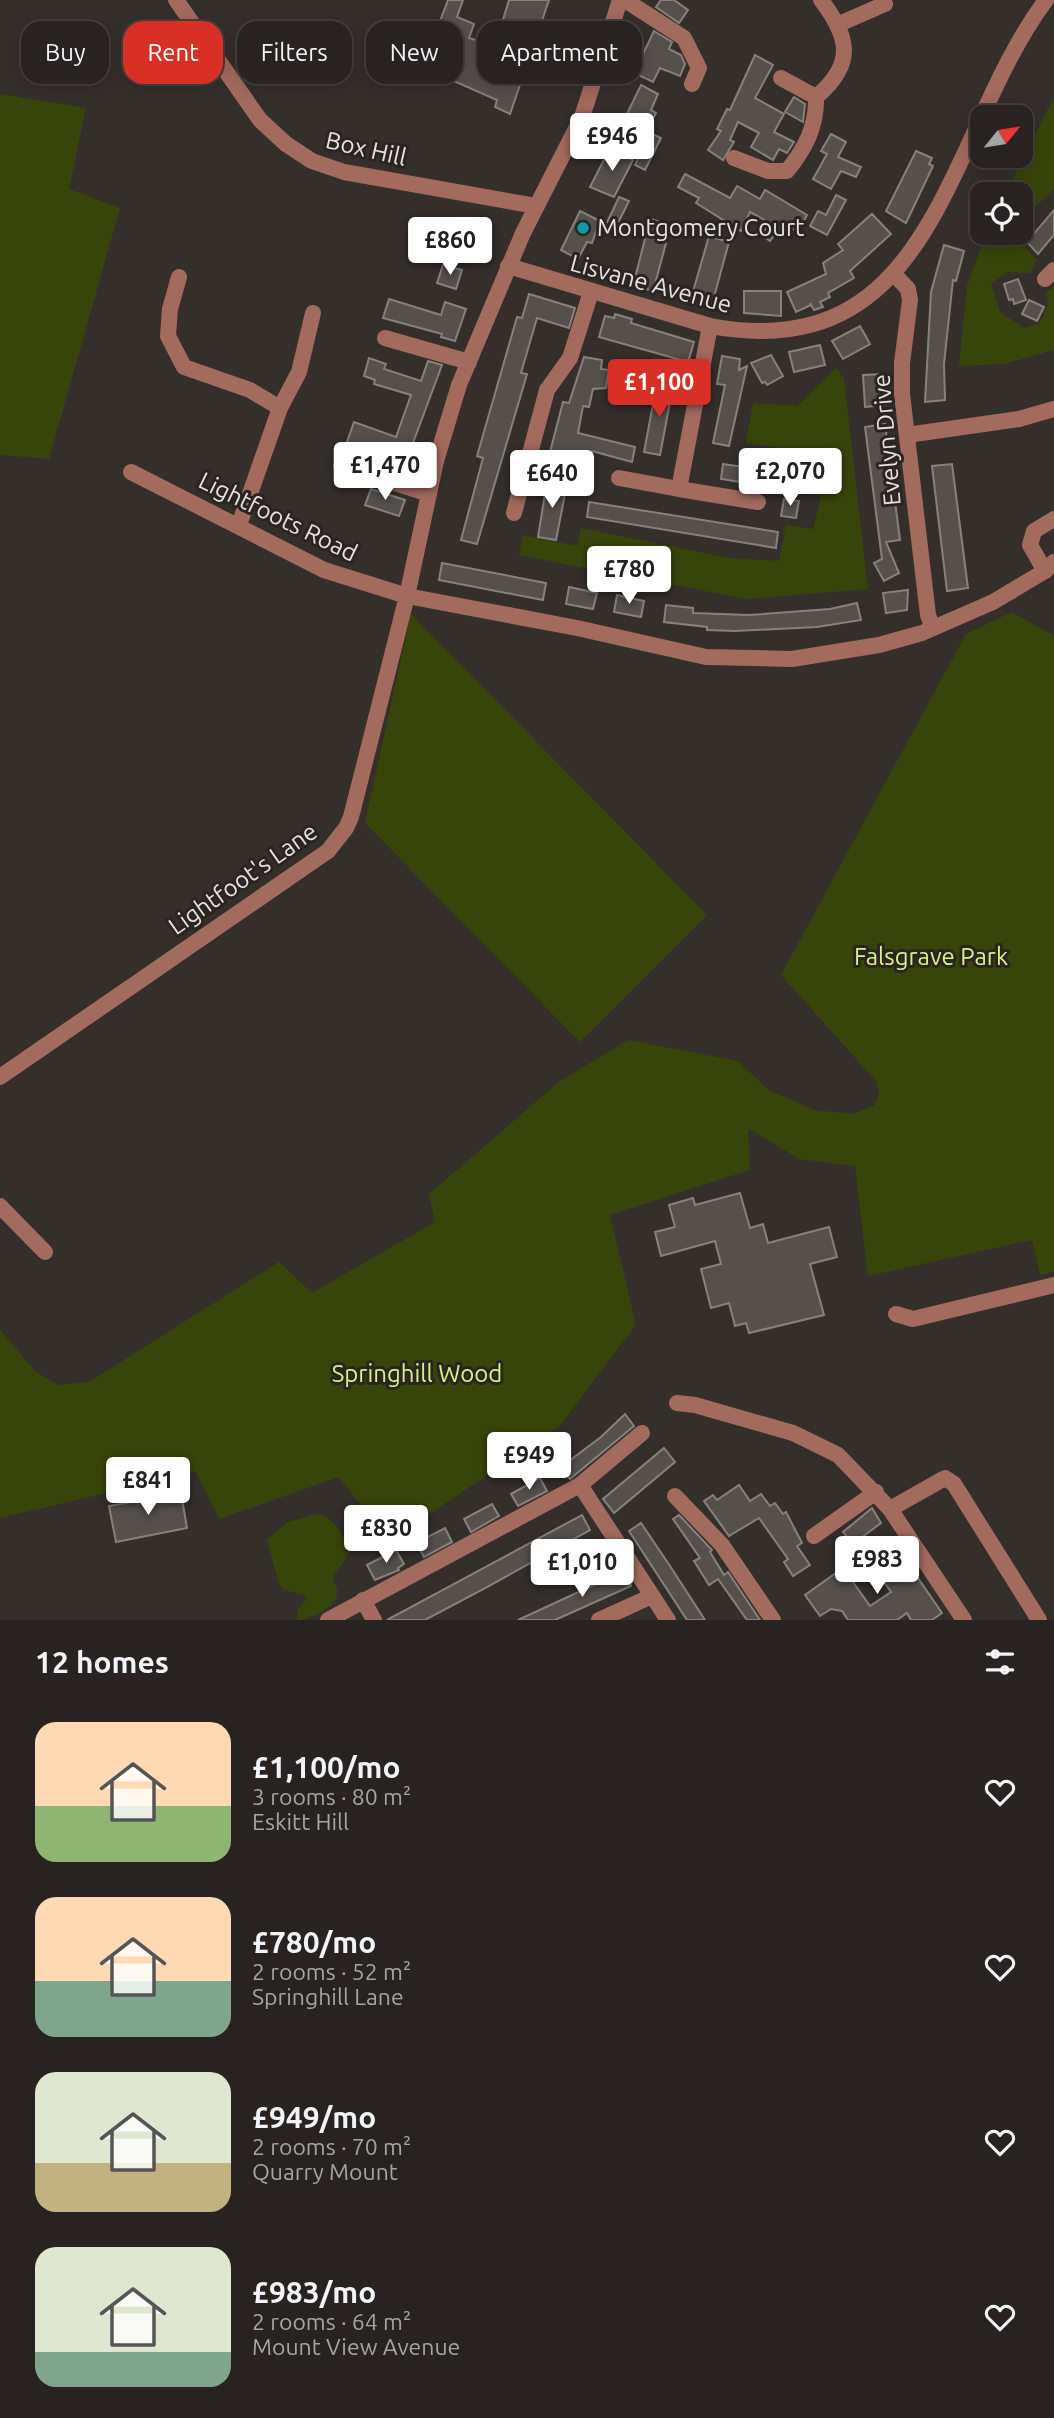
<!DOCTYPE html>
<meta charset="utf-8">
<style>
:root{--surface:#282321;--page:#342f2e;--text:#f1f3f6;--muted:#a5a4a5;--line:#44403f;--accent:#d93025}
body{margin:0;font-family:Ubuntu,sans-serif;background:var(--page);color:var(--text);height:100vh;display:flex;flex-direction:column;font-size:26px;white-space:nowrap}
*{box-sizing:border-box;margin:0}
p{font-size:23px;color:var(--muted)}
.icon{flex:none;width:38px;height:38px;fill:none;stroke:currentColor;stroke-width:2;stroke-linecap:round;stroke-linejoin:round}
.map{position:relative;height:1620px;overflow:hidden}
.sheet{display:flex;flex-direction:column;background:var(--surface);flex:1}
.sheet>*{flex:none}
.banner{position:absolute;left:21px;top:21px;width:700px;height:63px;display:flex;gap:14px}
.needle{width:46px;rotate:60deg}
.buttons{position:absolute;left:970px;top:105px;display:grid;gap:14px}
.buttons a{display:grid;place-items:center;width:63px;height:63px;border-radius:14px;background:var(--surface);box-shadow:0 4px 18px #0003,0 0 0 2px var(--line);font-size:35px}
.price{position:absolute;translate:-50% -60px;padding:0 16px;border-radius:7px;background:#fff;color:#222;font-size:23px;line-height:46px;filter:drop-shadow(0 2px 4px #0008)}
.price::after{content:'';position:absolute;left:50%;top:42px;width:21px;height:16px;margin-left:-10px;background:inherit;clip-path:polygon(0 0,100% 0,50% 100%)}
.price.current{background:var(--accent);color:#fff}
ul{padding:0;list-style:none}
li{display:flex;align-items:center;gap:21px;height:175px;padding:0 35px}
li span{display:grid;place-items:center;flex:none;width:196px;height:140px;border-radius:21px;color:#555}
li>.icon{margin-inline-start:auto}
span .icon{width:84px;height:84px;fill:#fffc;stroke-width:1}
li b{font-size:30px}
h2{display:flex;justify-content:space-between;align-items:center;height:84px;padding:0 35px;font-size:30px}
.pill{padding:0 24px;border-radius:21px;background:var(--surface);box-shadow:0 4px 18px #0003,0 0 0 2px var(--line);font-size:24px;line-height:63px}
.pill.current{background:var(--accent);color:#fff}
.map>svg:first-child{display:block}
.green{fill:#38450a}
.building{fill:#56504c;stroke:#87807c;stroke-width:2}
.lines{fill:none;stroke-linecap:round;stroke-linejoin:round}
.minor{stroke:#a36a5e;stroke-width:16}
.culture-dot{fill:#0f9aa8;stroke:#2b2522;stroke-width:2.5}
.labels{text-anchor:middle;stroke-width:6;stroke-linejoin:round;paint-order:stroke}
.street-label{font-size:24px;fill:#e6e2e0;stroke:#2b2522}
.poi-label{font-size:24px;fill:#e6e2e0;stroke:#2b2522;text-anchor:start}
.park-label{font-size:24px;fill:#d4f386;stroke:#2b2522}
</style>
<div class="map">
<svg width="1054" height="1620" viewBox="0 0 1054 1620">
<rect width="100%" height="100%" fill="#352f2c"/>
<g class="green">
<polygon points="0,94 86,108 69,189 120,208 49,459 0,455"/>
<polygon points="1054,97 1054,189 1020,222 1020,194 1005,194"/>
<polygon points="986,233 1013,233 1037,260 1030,273 1008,272 991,283 1000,312 1024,328 1039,324 1048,304 1046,293 1054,286 1054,350 1004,364 959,366 967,286"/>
<polygon points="836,368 844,379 868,589 746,599 519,555 523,535 577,546 581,528 729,558 779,561 786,525 813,529 821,497 793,488 801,452 746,443 753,403 797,406"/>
<polygon points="1012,612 1054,636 1054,1272 1040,1275 1032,1240 868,1276 855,1166 799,1159 748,1128 750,1170 610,1215 636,1325 558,1428 389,1541 339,1477 219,1519 196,1472 0,1518 0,1330 35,1371 58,1385 89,1382 279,1262 312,1293 435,1222 429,1194 560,1081 628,1040 738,1061 767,1089 814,1110 852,1114 874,1106 879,1094 876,1081 781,975 966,634"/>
<polygon points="411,614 707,915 580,1042 365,823"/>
<path d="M317 1514C333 1517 346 1537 350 1552L333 1577C333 1583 338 1587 337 1593 337 1607 309 1620 297 1620L298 1609 307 1599 304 1595 284 1590 279 1584 267 1540 288 1522Z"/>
</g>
<g class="building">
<polygon points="448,0 463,0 457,17 474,24 469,38 499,47 504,28 501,26 509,0 549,0 510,114 495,107 497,100 422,67 434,29 437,29"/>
<polygon points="661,0 674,0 688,10 679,23 656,7"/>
<polygon points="654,31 672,42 669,49 681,55 685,64 680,76 660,68 653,82 634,73"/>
<polygon points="755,55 773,65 755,98 784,114 774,132 794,142 787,153 779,149 773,160 751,147 759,133 738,122 730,140 734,142 723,160 708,150 721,131 717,129 727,109 730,110"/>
<polygon points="641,85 658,94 651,110 656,113 644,135 622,124"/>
<polygon points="794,97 805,104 803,122 785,112"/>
<polygon points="650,133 661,138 645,170 635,165"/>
<polygon points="831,134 846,142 838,157 861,167 856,177 841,171 831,189 813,179 827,154 821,151"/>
<polygon points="610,148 633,160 614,197 590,187"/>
<polygon points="916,151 932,158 929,164 933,166 906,223 886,211"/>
<polygon points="685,174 730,198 737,186 760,199 765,190 807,215 798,232 783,224 770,241 761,235 770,223 750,212 741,231 696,203 699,198 678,187"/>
<polygon points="836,195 846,200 827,235 810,226 818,211 826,215"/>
<polygon points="619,197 629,201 613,233 604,229"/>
<polygon points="1054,210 1054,235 1038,254 1027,242"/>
<polygon points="580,211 600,221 592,243 587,242 578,259 561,250"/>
<polygon points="872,214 891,234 850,271 854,278 828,293 830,297 820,302 823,307 814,310 810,303 811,305 796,312 787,292 826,274 823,263 843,250 838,244"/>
<polygon points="464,218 485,223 480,243 459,238"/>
<polygon points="650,219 671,225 653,291 633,286"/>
<polygon points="709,236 729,242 711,308 690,302"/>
<polygon points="944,245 964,251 956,281 953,280 944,364 945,400 925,402 931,292"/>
<polygon points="443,265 462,270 456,289 437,283"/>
<polygon points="1018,279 1026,300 1014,304 1013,299 1009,300 1004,284"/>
<polygon points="744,291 781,291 781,316 744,313"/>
<polygon points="529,294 575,308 569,328 537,318 521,373 527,374 477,544 461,540 483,458 477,456 517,317 522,318"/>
<polygon points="389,299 441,315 445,302 466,309 455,341 441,337 442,334 383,318"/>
<polygon points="1029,300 1044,307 1037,321 1022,314"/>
<polygon points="615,314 632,319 631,323 694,342 688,362 599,337 605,316 614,318"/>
<polygon points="860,326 870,344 843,359 832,341"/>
<polygon points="820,345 825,365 794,372 789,352"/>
<polygon points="771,355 783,376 767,385 765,382 762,383 751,363"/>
<polygon points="722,356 740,359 739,370 747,366 729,446 713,443 725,385 717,384"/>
<polygon points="584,357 602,360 601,369 609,370 606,388 593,389 589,407 583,406 578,433 635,447 632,462 592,451 586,483 572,481 576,457 550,452 563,402 569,403"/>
<polygon points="369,358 386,364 384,369 421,381 428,361 442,365 413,443 416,445 412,457 401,453 399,459 347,442 354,422 396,437 411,395 374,384 375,380 364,376"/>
<polygon points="883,374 886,405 865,407 863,375"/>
<polygon points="657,383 673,386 660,455 644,452"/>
<polygon points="885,424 900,540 886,542 899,573 884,581 874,563 882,559 865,427"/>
<polygon points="723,464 791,474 789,490 721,479"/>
<polygon points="952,464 968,588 947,591 932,466"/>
<polygon points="547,481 567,484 556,540 538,537"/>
<polygon points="371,489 405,500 399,516 365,505"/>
<polygon points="784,499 799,501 796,518 781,516"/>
<polygon points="589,502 778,532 776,548 587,517"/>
<polygon points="442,563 546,583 543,600 439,580"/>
<polygon points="569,587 597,593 593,609 566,604"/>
<polygon points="908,590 907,610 886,613 883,593"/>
<polygon points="617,595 644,601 641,617 614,612"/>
<polygon points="857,603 861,620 817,627 735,631 707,630 707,627 664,622 666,605 693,608 693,613 749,615 830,609"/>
<polygon points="740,1193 750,1228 763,1224 768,1243 829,1227 837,1257 810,1264 824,1315 749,1333 746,1323 735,1326 729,1303 711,1308 701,1269 721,1264 715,1241 661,1256 655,1232 675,1227 669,1205 693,1198 695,1205"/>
<polygon points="625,1414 634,1426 570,1479 561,1467 601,1437"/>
<polygon points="664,1448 675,1462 614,1513 603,1499"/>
<polygon points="540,1478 547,1491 518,1506 511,1494"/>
<polygon points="739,1485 750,1501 761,1494 770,1506 775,1503 783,1514 786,1512 802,1543 797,1546 810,1565 793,1576 784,1562 788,1559 759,1518 729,1536 704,1501 713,1495 717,1500"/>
<polygon points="181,1493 187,1528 116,1542 109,1506"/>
<polygon points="492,1504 499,1516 471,1532 464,1519"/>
<polygon points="872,1508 881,1523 853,1544 843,1532"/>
<polygon points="582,1515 590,1530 487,1587 425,1620 387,1620"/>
<polygon points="679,1515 712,1550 710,1552 724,1575 728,1572 760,1620 747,1620 718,1579 709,1585 694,1561 700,1558 673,1519"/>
<polygon points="641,1523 670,1566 705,1620 687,1620 629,1531"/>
<polygon points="445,1528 452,1542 424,1557 416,1543"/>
<polygon points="396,1550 404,1564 398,1568 399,1570 375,1580 367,1565"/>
<polygon points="900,1552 942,1613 932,1620 911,1620 907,1613 897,1620 848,1620 842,1611 831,1609 820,1616 805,1595 843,1568 870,1606 891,1592 875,1569"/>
<polygon points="624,1571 631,1586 622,1590 555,1620 518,1620"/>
</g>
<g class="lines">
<g class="minor">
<polyline points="176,0 260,120 286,144 312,161 344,172 536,206"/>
<polyline points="620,0 582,117 523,233 459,385 436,461 407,596 577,628 706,657 792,659 879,645 922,633 993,602 1045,571 1054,562"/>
<polyline points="625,0 684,38 699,68 692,84"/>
<polyline points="839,24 885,4"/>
<polyline points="781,78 816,97"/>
<path d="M734 158 768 171H787C805 149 817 126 816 97 855 64 850 38 821 0"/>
<path d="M508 266 710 326C937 368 945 135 1046 0"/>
<polyline points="893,273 908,289 910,300 902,363 902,394 928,615 933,628"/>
<polyline points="179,277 170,309 168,336 184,367 250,390 280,408"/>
<polyline points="1045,279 1054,270"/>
<polyline points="710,326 679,489 758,502"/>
<polyline points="385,338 469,362"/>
<polyline points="907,435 1019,419 1054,409"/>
<polyline points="341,466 429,494"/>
<polyline points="619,478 679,489"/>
<polyline points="514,513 547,390 570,358 591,292"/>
<polyline points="239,525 280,408 299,372 313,313"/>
<polyline points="1045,571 1030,545 1034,531 1054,519"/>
<polyline points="0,1077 328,851 346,828 351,817 407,596 324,570 131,472"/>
<polyline points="0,1206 45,1252"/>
<polyline points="896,1314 913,1319 1054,1285"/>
<polyline points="677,1403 695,1405 793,1433 838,1455 890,1509 964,1620"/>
<polyline points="580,1485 668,1620"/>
<polyline points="675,1496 722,1545 773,1620"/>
<polyline points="890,1509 945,1478 954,1484 1039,1620"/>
<polyline points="814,1536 876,1492"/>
<polyline points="363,1600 374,1620"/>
<polyline points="328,1620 580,1485 642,1433"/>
<polyline points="599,1620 652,1596"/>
</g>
</g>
<circle class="culture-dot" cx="583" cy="228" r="7"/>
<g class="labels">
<g class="street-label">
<text transform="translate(366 149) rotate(13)" y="8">Box Hill</text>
<text transform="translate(651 284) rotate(15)" y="8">Lisvane Avenue</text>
<text transform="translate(887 440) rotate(-95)" y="8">Evelyn Drive</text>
<text transform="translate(278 517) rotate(26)" y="8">Lightfoots Road</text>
<text transform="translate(243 879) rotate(-35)" y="8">Lightfoot's Lane</text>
</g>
<g class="poi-label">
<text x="597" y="236">Montgomery Court</text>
</g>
<g class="park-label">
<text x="931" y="965">Falsgrave Park</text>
<text x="417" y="1382">Springhill Wood</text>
</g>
</g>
</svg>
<div class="buttons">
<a><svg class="needle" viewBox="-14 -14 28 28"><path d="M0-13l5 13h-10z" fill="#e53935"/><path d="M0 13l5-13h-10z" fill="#a5a4a5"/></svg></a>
<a><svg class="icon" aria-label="locate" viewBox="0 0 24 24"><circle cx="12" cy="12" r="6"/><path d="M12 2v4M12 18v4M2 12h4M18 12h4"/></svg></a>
</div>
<b class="price" style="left:612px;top:173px">£946</b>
<b class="price" style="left:450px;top:277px">£860</b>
<b class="price current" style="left:659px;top:419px">£1,100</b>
<b class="price" style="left:385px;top:502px">£1,470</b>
<b class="price" style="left:790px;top:508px">£2,070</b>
<b class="price" style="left:552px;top:510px">£640</b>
<b class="price" style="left:629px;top:606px">£780</b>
<b class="price" style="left:529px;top:1492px">£949</b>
<b class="price" style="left:148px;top:1517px">£841</b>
<b class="price" style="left:386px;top:1565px">£830</b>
<b class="price" style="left:877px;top:1596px">£983</b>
<b class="price" style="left:582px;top:1599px">£1,010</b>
<div class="banner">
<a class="pill">Buy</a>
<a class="pill current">Rent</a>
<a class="pill">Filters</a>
<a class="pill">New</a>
<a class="pill">Apartment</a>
</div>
</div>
<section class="sheet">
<h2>12 homes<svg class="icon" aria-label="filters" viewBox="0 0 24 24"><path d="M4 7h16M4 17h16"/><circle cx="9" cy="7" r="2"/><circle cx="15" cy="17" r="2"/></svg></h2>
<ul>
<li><span style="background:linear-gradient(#ffd9b3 60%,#8fb573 0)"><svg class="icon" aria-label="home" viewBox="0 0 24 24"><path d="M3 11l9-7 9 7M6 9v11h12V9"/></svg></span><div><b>£1,100/mo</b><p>3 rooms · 80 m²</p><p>Eskitt Hill</p></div><svg class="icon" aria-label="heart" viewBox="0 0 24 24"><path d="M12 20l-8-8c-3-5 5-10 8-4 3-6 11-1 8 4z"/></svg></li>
<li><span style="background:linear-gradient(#ffd9b3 60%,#7fa58c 0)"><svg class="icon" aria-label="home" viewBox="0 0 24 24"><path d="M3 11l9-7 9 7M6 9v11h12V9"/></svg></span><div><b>£780/mo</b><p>2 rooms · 52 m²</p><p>Springhill Lane</p></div><svg class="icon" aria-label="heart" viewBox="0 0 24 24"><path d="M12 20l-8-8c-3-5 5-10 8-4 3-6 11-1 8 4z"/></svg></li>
<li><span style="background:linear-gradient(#dfe7d0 65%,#c2b280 0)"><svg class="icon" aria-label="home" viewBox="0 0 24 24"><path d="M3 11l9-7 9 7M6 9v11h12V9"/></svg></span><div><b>£949/mo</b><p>2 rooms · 70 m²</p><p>Quarry Mount</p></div><svg class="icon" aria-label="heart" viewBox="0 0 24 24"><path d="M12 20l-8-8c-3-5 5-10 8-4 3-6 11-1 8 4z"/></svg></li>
<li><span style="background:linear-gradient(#dfe7d0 75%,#7fa58c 0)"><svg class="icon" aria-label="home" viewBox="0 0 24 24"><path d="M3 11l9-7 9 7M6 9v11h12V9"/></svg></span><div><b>£983/mo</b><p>2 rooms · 64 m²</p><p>Mount View Avenue</p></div><svg class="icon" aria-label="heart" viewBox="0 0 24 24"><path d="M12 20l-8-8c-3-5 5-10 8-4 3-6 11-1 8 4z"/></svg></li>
</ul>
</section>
